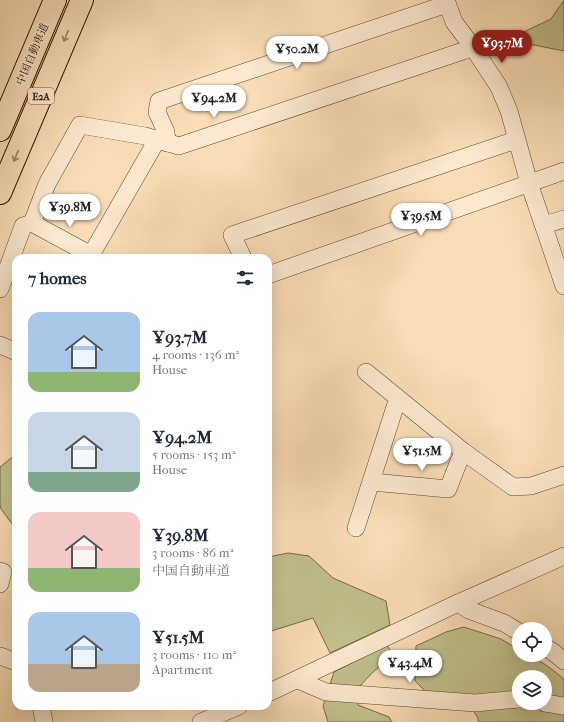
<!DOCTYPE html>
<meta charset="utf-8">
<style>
:root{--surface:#fff;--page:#f2f2f3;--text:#1f2937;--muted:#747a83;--accent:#8f2418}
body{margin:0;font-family:"IM FELL French Canon","Noto Serif JP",serif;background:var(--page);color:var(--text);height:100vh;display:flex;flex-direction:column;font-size:15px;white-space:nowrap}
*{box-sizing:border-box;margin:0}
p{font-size:13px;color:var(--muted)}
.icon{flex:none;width:22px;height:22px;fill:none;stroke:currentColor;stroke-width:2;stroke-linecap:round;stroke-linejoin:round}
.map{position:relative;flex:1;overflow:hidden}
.sheet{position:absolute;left:12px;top:254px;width:260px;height:456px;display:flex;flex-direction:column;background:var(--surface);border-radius:12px;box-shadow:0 4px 16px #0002}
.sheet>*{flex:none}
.controls{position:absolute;left:512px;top:622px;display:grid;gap:8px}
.controls a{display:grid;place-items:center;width:40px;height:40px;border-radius:50%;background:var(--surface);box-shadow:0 4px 16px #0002;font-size:20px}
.price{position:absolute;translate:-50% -34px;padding:0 9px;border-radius:14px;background:#fff;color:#222;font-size:13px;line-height:26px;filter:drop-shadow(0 1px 2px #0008)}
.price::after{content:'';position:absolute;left:50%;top:24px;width:12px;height:9px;margin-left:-6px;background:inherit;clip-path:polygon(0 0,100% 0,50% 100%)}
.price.current{background:var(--accent);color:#fff}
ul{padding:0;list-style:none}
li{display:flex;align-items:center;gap:12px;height:100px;padding:0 16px}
li span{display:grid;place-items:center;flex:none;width:112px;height:80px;border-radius:12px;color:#555}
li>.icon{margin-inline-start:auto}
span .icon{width:48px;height:48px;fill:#fffc;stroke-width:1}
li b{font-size:17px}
h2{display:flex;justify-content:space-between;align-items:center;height:48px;padding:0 16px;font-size:17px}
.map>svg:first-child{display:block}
.green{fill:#c1c08c;stroke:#766c48;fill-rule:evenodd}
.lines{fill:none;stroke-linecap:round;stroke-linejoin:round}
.minor-casing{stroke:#5f4930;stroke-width:18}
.motorway-casing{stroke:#2b1803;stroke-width:24}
.minor{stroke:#fce9d0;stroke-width:17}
.motorway{stroke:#faddb6;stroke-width:22}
.oneway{stroke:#9d8465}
.labels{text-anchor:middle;stroke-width:3;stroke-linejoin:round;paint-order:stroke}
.shield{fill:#fce9d0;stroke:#6a5740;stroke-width:1}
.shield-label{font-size:10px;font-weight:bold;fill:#2b1803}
.street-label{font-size:11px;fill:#2b1803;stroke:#fce9d0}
</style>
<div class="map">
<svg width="564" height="722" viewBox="0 0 564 722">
<rect width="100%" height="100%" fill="#faddb6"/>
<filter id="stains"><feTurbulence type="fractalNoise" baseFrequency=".005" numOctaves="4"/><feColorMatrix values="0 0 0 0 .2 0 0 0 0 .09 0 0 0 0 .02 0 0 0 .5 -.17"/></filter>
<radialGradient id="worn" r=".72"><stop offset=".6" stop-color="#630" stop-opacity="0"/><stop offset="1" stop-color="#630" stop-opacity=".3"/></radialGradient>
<g class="green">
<polygon points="564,0 564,51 529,44 515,36 551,19"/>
<polygon points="15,455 16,456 16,529 1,509 0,505 0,467"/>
<polygon points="288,553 309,556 333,578 386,601 390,625 330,653 313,618 268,632 268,557"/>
<path d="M464 627 501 639 519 650V655C536 655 551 669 564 679V722H478V718L465 697 425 691 415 681 416 646 446 632ZM519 677H545V703H519Z"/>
<polygon points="387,645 393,655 372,673 358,688 358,705 389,717 392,722 328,722 323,706 334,672"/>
</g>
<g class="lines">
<g class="minor-casing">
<g id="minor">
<polyline points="446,0 454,22 472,46 499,87 509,111 529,183 564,286"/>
<polyline points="167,143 166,132 157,112 159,101 447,4"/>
<polyline points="32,223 47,184 80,125 145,136 179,146 463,51 472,46"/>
<polyline points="544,225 564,219"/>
<polyline points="243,258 232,235 516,140"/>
<polyline points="268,275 564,171"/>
<polyline points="0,289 23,226 32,223 91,255 157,140"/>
<polyline points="0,345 14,351 16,349"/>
<polyline points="366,372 464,452 513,487 531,486 564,475"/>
<polyline points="372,482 448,489 459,461 464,452"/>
<polyline points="356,528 395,407 400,400"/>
<polyline points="0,571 3,572 0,584"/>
<polyline points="458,603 469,610 504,623 519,632"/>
<polyline points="545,647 553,652 564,661"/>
<polyline points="0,656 16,662"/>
<polyline points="298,680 326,692 475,703 519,699"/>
<polyline points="268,693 458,603 564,556"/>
<polyline points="545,703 564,706"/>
<polyline points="41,706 44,722"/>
<polyline points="201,722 239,706"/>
</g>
</g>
<g class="motorway-casing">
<g id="motorway">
<polyline points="0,130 55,0"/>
<polyline points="0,193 82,0"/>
</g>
</g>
<use href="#minor" class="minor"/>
<use href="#motorway" class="motorway"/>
</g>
<defs><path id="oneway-shaft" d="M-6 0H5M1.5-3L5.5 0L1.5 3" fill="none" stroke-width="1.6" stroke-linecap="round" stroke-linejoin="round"/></defs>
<g class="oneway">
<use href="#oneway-shaft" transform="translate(66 36) rotate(113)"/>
<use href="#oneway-shaft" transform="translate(16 156) rotate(113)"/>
</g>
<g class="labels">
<rect class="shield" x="28" y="88" width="26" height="16" rx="3"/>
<g class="shield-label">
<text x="41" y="100">E2A</text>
</g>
<g class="street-label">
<text transform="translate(32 54) rotate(-67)" y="4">中国自動車道</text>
</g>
</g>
<rect width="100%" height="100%" filter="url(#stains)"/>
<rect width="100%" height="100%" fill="url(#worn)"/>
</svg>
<div class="controls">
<a><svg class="icon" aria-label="locate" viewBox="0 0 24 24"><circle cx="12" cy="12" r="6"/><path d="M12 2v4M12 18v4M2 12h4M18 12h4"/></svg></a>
<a><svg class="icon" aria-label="layers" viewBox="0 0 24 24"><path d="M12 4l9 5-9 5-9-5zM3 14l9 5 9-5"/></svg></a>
</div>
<b class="price current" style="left:502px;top:64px">¥93.7M</b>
<b class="price" style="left:297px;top:70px">¥50.2M</b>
<b class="price" style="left:214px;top:119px">¥94.2M</b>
<b class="price" style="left:70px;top:228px">¥39.8M</b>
<b class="price" style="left:421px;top:237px">¥39.5M</b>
<b class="price" style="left:422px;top:472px">¥51.5M</b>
<b class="price" style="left:410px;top:684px">¥43.4M</b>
<section class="sheet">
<h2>7 homes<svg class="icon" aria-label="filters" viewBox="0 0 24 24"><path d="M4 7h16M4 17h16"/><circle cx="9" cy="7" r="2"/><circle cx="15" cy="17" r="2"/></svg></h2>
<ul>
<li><span style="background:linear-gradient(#a9c7e8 75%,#8fb573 0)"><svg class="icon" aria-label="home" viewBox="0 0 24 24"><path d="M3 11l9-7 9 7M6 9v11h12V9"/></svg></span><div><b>¥93.7M</b><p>4 rooms · 136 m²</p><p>House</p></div></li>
<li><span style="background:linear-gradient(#c9d6e8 75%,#7fa58c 0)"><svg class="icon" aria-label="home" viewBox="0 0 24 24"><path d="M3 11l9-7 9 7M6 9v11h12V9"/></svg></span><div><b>¥94.2M</b><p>5 rooms · 153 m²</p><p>House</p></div></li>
<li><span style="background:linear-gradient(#f6c9c9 70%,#8fb573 0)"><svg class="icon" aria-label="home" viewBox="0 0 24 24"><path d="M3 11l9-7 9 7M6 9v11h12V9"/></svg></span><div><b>¥39.8M</b><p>3 rooms · 86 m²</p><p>中国自動車道</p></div></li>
<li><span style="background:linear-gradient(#a9c7e8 65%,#b9a48a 0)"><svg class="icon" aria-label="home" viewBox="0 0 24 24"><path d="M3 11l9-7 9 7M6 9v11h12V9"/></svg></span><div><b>¥51.5M</b><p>3 rooms · 110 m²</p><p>Apartment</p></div></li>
</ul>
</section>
</div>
